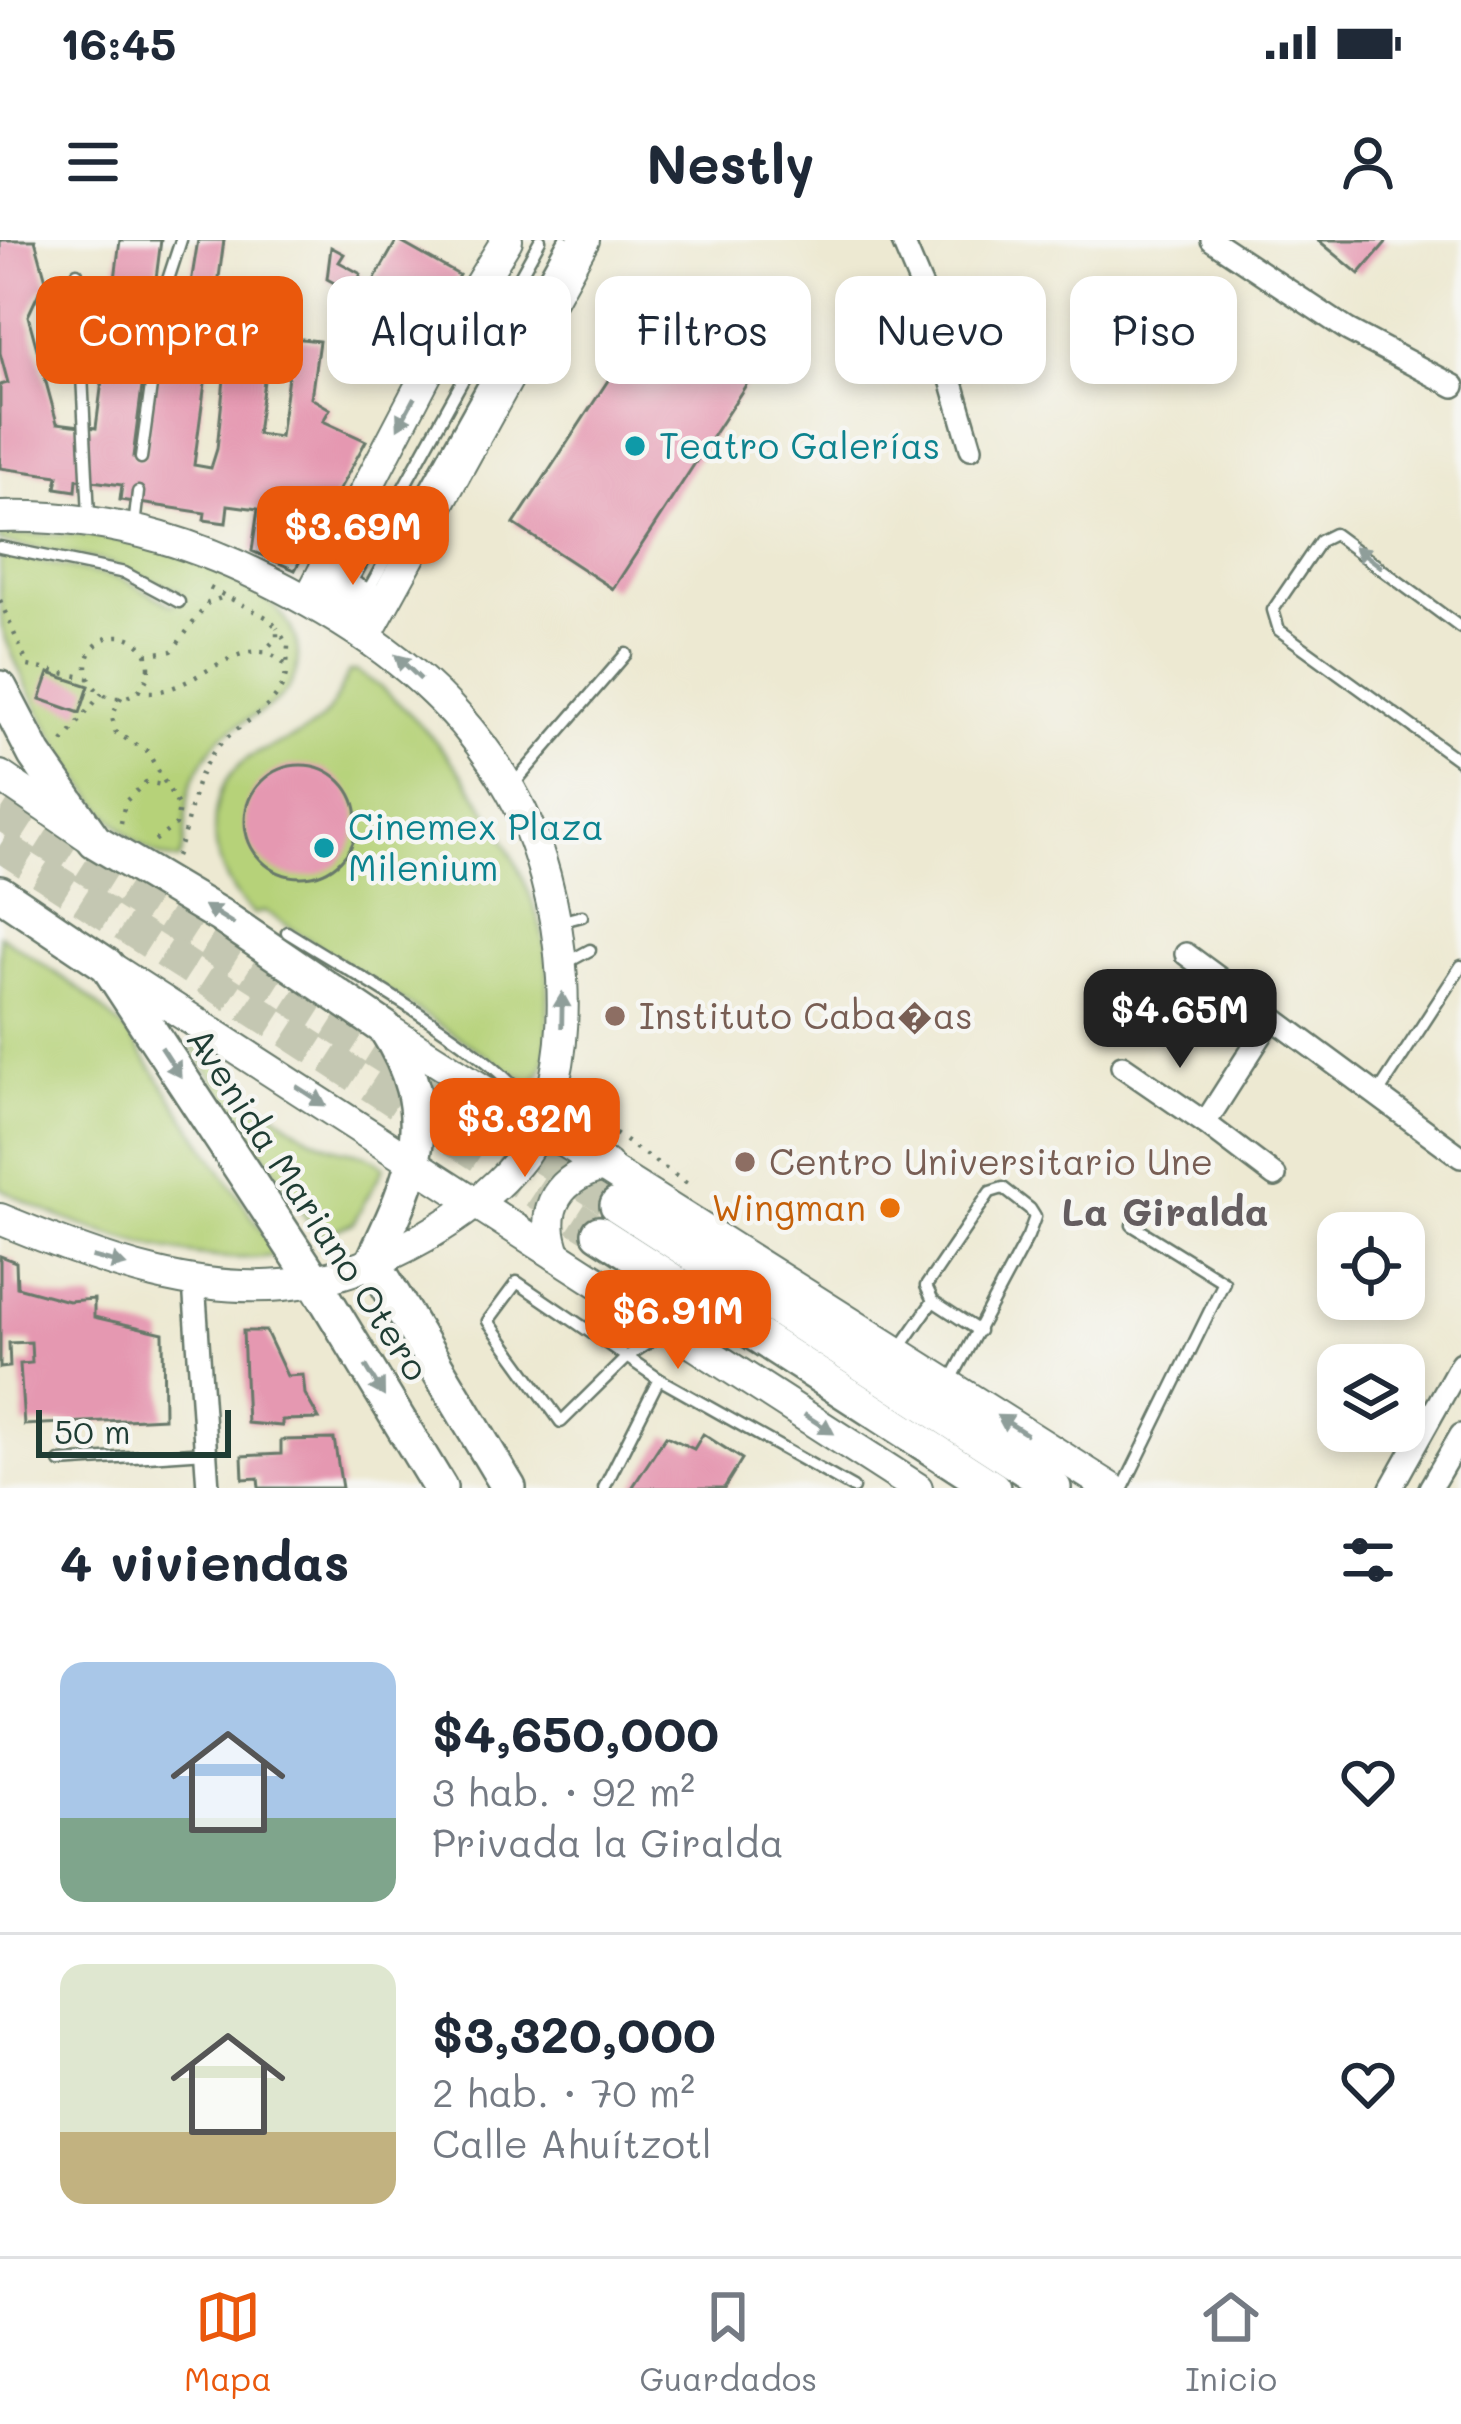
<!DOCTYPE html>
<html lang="es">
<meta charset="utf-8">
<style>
:root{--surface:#fff;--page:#f2f2f3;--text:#1f2937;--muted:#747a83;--line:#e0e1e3;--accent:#ea580c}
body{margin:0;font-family:Mali,sans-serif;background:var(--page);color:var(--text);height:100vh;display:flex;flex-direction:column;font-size:45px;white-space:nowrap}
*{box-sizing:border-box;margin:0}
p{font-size:39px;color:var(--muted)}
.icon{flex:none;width:66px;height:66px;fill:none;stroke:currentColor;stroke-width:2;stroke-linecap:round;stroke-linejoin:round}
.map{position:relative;height:1248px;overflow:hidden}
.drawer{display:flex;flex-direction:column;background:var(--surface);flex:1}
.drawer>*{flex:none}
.banner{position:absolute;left:36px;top:36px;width:1389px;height:108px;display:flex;gap:24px}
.tools{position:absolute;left:1317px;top:972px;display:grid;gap:24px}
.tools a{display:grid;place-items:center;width:108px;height:108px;border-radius:24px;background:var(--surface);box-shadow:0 6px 18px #0003;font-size:60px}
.scale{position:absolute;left:36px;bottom:30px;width:195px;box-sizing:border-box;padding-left:12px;border:6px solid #1f3d34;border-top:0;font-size:33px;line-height:42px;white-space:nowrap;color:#1f3d34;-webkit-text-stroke:9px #f6f6f2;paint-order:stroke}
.price{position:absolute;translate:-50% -102px;padding:0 27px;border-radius:24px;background:var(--accent);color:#fff;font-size:39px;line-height:78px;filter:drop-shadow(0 3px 6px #0008)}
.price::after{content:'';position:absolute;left:50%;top:72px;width:36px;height:27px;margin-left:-18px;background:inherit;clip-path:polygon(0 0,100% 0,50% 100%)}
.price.on{background:#222;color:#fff}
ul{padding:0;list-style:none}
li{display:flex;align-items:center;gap:36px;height:300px;padding:0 60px}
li+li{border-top:3px solid var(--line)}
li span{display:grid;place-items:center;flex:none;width:336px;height:240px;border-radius:24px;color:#555}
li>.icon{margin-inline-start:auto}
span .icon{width:144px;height:144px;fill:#fffc;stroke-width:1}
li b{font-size:51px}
h2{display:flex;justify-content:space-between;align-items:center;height:144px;padding:0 60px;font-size:51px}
.tag{padding:0 42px;border-radius:24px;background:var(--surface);box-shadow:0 6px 18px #0003;font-size:42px;line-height:108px}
.tag.on{background:var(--accent);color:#fff}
.status{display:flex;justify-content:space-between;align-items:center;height:84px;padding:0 60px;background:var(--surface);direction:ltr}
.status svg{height:33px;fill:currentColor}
header{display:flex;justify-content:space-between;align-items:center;height:156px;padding:0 60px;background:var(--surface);font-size:54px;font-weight:800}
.dock{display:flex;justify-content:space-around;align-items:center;height:168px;border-top:3px solid var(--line);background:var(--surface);font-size:33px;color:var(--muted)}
.dock a{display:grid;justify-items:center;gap:6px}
.dock .on{color:var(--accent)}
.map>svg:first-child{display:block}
.green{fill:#b6d279;stroke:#6a8856;stroke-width:3}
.building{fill:#e598b1}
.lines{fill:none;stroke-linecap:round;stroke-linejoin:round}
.primary-tunnel{stroke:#c4c7b2;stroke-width:33;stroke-dasharray:33 16;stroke-linecap:butt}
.service-casing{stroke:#67796b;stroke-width:15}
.minor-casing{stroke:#67796b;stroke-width:26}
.secondary-casing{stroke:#67796b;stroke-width:34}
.primary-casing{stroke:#67796b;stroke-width:38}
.path{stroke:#67796b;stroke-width:4.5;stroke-dasharray:3 9;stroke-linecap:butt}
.service{stroke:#fff;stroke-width:10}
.minor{stroke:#fff;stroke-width:21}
.secondary{stroke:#fff;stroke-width:30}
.primary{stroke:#fff;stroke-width:33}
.oneway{fill:#8f9e9a}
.culture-dot{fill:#0f9aa8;stroke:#f6f6f2;stroke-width:4.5}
.education-dot{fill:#8d6e63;stroke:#f6f6f2;stroke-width:4.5}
.food-dot{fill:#e8710a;stroke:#f6f6f2;stroke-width:4.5}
.labels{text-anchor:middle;stroke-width:9;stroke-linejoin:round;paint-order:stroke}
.culture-label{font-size:36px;fill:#0d838f;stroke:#f6f6f2;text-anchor:start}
.education-label{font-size:36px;fill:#785e54;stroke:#f6f6f2;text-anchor:start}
.street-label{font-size:36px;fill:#1f3d34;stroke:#f6f6f2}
.food-label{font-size:36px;fill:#c56008;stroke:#f6f6f2;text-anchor:end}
.neighbourhood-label{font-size:39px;font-weight:bold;fill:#645d60;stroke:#f6f6f2}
</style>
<div class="status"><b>16:45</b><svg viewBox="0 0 49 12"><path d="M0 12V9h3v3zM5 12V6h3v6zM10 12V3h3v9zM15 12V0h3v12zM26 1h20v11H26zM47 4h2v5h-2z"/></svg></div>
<header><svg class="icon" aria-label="menu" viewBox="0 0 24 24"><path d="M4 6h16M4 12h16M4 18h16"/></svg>Nestly<svg class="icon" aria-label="person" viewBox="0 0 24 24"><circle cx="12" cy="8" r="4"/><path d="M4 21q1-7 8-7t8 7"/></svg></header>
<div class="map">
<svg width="1461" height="1248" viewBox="0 0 1461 1248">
<rect width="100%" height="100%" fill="#f6f6f2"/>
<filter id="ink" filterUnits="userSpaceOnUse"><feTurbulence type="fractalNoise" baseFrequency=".00833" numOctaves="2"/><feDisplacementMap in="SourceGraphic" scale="24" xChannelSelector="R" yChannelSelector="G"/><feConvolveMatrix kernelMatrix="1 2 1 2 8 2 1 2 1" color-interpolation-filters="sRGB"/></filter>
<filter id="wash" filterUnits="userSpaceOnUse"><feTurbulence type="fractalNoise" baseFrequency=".004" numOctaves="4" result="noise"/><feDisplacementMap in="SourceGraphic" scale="48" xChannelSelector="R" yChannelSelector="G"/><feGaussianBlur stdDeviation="2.7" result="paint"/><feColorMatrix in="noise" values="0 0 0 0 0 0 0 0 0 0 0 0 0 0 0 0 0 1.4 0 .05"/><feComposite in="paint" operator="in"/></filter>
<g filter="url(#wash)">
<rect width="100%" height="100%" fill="#ede9d2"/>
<g class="green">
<path d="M0 295C28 295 56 293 83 295 147 299 326 346 294 437 281 471 241 477 217 501 210 509 203 523 197 532 180 561 191 598 179 620 107 617 23 448 2 388 0 366 0 336 0 313L123 339 171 365 181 360 180 351 101 320 0 302Z"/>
<path d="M356 431C437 478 536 624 547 719 549 737 548 757 548 775 549 799 550 829 530 844L265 671 254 674C211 639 195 556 247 519 271 503 299 501 321 480 334 468 341 447 349 432Z"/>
<path d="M0 695 82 751 128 793 278 1015C202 1030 66 987 0 948Z"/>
<path d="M190 805 205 808C228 840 295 895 333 907 355 914 365 910 384 927L353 983 323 995 311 985Z"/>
</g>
<g id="blocks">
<g class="building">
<polygon points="0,0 35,0 48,47 40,50 28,76 57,183 96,188 120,0 161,0 133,217 144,218 160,94 172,95 175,73 186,74 198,0 224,0 194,225 211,228 217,209 229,89 270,95 257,194 280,197 293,98 319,101 311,158 330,169 323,181 366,201 295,330 252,311 258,269 228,265 226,283 204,280 205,273 120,260 122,245 77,239 76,251 56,248 58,236 0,228 0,145 8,143 0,113"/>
<polygon points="397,0 459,35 426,93 327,39 331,7 344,14 339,22 361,34 355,45 368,51"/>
<polygon points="1318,0 1388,0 1359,34"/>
<polygon points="671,71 757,128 613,349 514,284 641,90 653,98"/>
<polygon points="49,433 89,446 80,473 40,459"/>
<circle cx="301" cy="581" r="56"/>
<polygon points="0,1016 16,1022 17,1047 68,1061 94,1059 94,1077 163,1093 164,1178 24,1185 20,1124 32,1123 31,1102 9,1103 10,1127 0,1128"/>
<polygon points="243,1091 266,1091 287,1136 303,1135 305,1154 319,1179 282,1180 282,1186 247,1183"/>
<polygon points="703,1194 742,1219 724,1248 632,1248 666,1196 694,1209"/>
<polygon points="334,1199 342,1248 259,1248 258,1238 243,1239 242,1216 281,1214 281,1200"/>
</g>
</g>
</g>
<g filter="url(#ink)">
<use href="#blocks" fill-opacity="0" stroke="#67796b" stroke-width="3"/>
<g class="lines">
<g class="primary-tunnel">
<polyline points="0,573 617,965"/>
<polyline points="0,605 599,993"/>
</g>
<g class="service-casing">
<g id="service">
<polyline points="540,0 352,341 369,349 564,0"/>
<polyline points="77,33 89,276"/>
<polyline points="345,65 436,108"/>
<polyline points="141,218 164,52 181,0"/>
<polyline points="134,287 138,252"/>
<polyline points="0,307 125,333 179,362"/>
<polyline points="1461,388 1334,294 1320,301 1273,370 1279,390 1461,522"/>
<polyline points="512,546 626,414"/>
<polyline points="559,682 582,676"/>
<path d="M287 692C343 728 513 820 534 875"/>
<polyline points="566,723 590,710"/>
<polyline points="1377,855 1461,726"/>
<polyline points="668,1090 628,1116 561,1182 488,1081 517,1042 659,1139 853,1248"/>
<polyline points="900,1108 933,1061"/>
<polyline points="950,1142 1028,996 1035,977 1030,969 1003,948 990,952 926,1046 933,1061 979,1091"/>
<polyline points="60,1222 206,1212"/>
<polyline points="604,1248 659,1139"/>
<polyline points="1123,1248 1224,1042 1132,985"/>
</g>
</g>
<g class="minor-casing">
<g id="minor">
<polyline points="902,0 929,64 971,208"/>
<polyline points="1212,0 1348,90 1454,146"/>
<polyline points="1186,714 1461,917"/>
<polyline points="1272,778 1205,883 1275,936"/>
<polyline points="1122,826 1205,883"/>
<polyline points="194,1042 208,1248"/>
<polyline points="1391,1248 1461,1123"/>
<polyline points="1430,1248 1461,1195"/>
</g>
</g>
<g class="secondary-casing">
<g id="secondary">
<path d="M0 277C115 274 210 306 309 362 393 409 462 465 511 551 565 645 591 833 517 923 472 977 384 1026 316 1040 208 1063 98 1019 0 979"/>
<path d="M327 325C337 353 355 368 386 358"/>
<polyline points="308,361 439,110 507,0"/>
<polyline points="367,394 584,0"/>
<polyline points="0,536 91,598"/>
<polyline points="107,725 917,1248"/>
<polyline points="385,788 1111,1248"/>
<path d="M556 1015C537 967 560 936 607 925"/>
</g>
</g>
<g class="primary-casing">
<g id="primary">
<path d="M0 448 35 515 95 601 221 676 385 788C442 875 414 935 373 1021L509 1248"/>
<polyline points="0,653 107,725 314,1040 440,1248"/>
<polyline points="617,965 1054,1248"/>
<polyline points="599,993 993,1248"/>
</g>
</g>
<g class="path">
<polyline points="210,348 268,378 277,388 277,398 263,412"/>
<polyline points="0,360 28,426 88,438"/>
<circle cx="118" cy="427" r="31"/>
<polyline points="146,414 172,411 208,363 226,356"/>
<path d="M138 450C189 466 244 377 287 427L288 406 277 388"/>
<polyline points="121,457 112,477 116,493 147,511 179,567 176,585 153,602"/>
<polyline points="63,502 102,453"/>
<polyline points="121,583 125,562 146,542 167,546"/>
<path d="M176 616C192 579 189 544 215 510 238 480 283 471 287 427"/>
<polyline points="580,862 592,878 689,945"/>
</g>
<use href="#service" class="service"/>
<use href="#minor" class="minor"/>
<use href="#secondary" class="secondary"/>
<use href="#primary" class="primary"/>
</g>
<defs><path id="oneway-solid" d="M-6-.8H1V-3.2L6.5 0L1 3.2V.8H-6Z" transform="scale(3)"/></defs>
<g class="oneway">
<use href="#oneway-solid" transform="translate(406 173) rotate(118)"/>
<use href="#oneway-solid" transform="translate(1368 317) rotate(-143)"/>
<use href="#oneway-solid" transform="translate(408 427) rotate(-136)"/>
<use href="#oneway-solid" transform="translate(219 675) rotate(-148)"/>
<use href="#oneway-solid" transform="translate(562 770) rotate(-89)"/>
<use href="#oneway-solid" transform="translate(171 822) rotate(57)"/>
<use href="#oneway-solid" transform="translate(311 856) rotate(33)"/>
<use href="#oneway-solid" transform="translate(109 1021) rotate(15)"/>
<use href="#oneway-solid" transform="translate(375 1141) rotate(59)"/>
<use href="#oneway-solid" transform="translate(819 1184) rotate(33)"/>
<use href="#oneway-solid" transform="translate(1012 1185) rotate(-148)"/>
</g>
</g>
<g class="culture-dot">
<circle cx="635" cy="206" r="12"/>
<circle cx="324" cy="608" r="12"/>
</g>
<g class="education-dot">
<circle cx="615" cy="776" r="12"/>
<circle cx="745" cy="922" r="12"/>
</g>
<circle class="food-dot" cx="890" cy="968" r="12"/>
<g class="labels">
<g class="culture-label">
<text x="659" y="219">Teatro Galerías</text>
<text x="348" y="600">Cinemex Plaza<tspan x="348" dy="41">Milenium</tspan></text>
</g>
<g class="education-label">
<text x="639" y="789">Instituto Caba�as</text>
<text x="769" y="935">Centro Universitario Une</text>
</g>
<g class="street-label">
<text transform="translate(308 964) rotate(57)" y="13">Avenida Mariano Otero</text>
</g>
<g class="food-label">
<text x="866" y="981">Wingman</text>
</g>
<g class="neighbourhood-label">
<text x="1165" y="986">La Giralda</text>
</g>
</g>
</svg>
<div class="tools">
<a><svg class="icon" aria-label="locate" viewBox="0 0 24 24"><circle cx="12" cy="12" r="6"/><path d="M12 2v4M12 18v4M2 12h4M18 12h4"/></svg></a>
<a><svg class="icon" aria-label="layers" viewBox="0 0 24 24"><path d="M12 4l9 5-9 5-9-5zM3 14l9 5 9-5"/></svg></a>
</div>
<div class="scale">50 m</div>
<b class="price" style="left:353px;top:348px">$3.69M</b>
<b class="price on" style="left:1180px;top:831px">$4.65M</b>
<b class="price" style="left:525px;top:940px">$3.32M</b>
<b class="price" style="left:678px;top:1132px">$6.91M</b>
<div class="banner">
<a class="tag on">Comprar</a>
<a class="tag">Alquilar</a>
<a class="tag">Filtros</a>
<a class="tag">Nuevo</a>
<a class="tag">Piso</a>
</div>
</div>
<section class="drawer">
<h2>4 viviendas<svg class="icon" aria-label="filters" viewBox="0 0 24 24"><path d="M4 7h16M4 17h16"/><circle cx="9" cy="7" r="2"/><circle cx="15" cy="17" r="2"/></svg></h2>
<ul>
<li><span style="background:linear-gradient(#a9c7e8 65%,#7fa58c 0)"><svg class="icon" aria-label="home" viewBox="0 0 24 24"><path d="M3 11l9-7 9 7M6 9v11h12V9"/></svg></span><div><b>$4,650,000</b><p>3 hab. · 92 m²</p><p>Privada la Giralda</p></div><svg class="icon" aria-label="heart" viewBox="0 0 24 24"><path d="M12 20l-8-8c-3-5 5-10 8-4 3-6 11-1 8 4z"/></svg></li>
<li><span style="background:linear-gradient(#dfe7d0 70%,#c2b280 0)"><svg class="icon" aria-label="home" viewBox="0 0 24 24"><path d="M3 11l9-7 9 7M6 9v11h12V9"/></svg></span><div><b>$3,320,000</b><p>2 hab. · 70 m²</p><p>Calle Ahuítzotl</p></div><svg class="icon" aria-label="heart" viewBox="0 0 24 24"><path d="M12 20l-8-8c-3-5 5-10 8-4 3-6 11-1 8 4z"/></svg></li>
</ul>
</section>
<nav class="dock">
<a class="on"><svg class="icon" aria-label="map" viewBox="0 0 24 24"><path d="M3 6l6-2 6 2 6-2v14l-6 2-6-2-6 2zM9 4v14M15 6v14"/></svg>Mapa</a>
<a><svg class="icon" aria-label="saved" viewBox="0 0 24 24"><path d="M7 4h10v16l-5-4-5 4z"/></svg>Guardados</a>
<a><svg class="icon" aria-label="home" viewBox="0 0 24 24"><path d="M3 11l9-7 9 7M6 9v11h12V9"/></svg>Inicio</a>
</nav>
